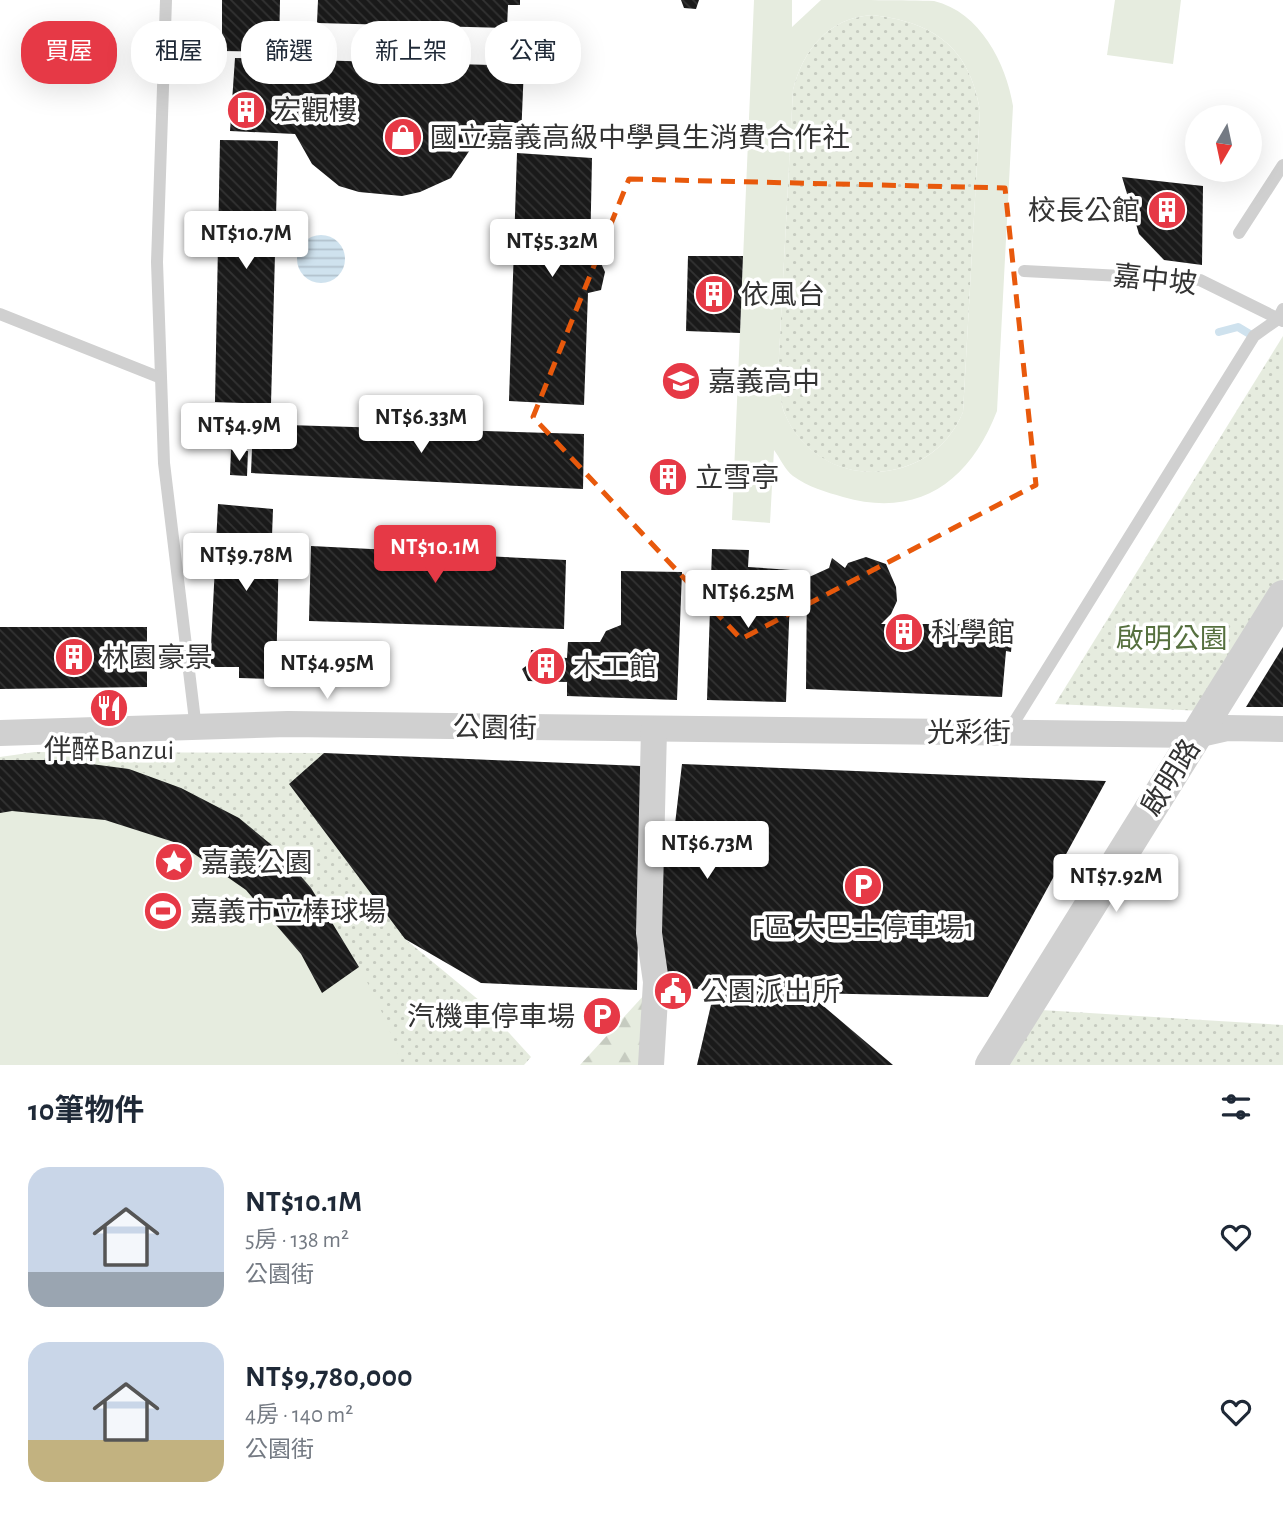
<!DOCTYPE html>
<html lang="zh-TW">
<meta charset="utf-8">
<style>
:root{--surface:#fff;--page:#f2f2f3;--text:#1f2937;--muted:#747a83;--accent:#e63946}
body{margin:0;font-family:"Alegreya Sans","Noto Sans TC",sans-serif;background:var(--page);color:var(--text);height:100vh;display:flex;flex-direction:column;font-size:26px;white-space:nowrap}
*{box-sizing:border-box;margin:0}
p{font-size:23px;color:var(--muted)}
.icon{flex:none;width:38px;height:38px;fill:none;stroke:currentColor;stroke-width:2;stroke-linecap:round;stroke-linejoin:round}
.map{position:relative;height:1065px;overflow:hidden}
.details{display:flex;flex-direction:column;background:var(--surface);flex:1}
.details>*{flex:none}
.banner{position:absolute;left:21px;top:21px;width:700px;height:63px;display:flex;gap:14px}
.needle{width:46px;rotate:189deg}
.buttons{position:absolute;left:1185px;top:105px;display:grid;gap:14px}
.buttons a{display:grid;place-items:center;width:77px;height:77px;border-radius:50%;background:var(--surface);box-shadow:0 7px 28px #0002;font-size:35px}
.price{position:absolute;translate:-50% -60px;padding:0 16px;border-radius:7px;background:#fff;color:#222;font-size:23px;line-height:46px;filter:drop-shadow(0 2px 4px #0008)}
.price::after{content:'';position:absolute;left:50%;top:42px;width:21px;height:16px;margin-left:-10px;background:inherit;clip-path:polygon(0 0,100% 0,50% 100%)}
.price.on{background:var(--accent);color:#fff}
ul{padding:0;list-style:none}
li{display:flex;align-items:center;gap:21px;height:175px;padding:0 28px}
li span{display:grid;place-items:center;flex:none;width:196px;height:140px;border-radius:21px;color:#555}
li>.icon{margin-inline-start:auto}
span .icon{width:84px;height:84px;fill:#fffc;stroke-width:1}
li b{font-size:30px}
h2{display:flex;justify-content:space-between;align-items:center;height:84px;padding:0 28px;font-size:30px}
.tag{padding:0 24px;border-radius:28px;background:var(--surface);box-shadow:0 7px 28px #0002;font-size:24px;line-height:63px}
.tag.on{background:var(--accent);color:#fff}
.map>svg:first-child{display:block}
.grass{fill:url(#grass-dots)}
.forest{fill:url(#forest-firs)}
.pitch{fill:#e6ecdf;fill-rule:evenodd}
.water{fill:url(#water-rules)}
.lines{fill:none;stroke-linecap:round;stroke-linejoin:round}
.stream{stroke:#cfe2ee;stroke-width:8}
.building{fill:url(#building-back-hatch)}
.service{stroke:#d0d0d0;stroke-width:12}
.minor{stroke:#d0d0d0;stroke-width:26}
.tertiary{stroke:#d0d0d0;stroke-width:32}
.marked{fill:none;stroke:#e8590c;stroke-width:5;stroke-dasharray:14 9;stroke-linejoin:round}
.labels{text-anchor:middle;stroke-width:7;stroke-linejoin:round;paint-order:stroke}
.poi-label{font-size:28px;fill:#333;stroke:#fff;text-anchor:start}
.street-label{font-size:28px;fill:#333;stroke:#fff}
.park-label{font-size:28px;fill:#56703f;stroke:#fff}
</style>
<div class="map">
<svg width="1283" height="1065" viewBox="0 0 1283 1065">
<defs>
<pattern id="grass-dots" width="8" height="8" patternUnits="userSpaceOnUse" patternTransform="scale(1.75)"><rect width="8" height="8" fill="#e6ecdf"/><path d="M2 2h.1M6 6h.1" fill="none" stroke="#c6cbc0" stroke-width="1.8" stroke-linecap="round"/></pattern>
<pattern id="forest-firs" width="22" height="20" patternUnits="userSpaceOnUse" patternTransform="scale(1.75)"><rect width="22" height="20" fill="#e6ecdf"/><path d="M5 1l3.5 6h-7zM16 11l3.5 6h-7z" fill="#c6cbc0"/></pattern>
<pattern id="water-rules" width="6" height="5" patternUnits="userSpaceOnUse" patternTransform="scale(1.75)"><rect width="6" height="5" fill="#cfe2ee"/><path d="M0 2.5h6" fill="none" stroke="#b2c2cd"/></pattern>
<pattern id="building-back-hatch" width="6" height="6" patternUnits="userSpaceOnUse" patternTransform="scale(1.75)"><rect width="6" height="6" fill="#1a1a1a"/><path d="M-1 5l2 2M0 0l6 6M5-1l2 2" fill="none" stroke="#333"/></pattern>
</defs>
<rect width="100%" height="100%" fill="#fff"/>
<g class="grass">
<path d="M872 15C933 22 969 46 980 110L963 412C931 491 816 493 784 412 780 400 779 387 778 375L793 90C803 50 828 18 872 15Z"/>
<polygon points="1283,336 1283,579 1203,711 1055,704"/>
<polygon points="35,752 324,753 405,939 480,1001 531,1057 524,1065 0,1065 0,757"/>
<polygon points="1025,1009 1283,1025 1283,1065 984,1065"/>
</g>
<polygon class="forest" points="656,982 650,1065 580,1065"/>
<g class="pitch">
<path d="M754 0H792V27L821 0C850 0 908 0 934 1 980 12 1006 63 1013 106L997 411C970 481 919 519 843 497 826 492 808 487 793 476 785 470 780 458 774 450L770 523 732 520ZM872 15C933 22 969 46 980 110L963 412C931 491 817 493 784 412 780 400 779 387 778 375L793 90C803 50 828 18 872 15Z"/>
<polygon points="1115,0 1181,0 1173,64 1107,55"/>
<path d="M0 760C42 763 87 761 128 769 151 773 177 785 197 796 276 838 311 881 354 958 373 992 391 1027 401 1065H0Z"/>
</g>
<circle class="water" cx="321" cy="259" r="24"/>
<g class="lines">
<polyline class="stream" points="1219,332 1238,327 1253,336 1250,340"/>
</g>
<g class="building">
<polygon points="222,0 280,0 279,52 222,51"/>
<polygon points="318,0 520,0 520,5 508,5 507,28 317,23"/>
<polygon points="681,0 699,0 696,9 684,8"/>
<polygon points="235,58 524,66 521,138 476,141 451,178 420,192 402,196 359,192 339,186 312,164 295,134 230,131"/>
<polygon points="220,140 278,141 271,404 215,402"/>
<polygon points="517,153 592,158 590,256 600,261 605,272 601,290 588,293 584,405 509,401"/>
<polygon points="1122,177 1203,186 1202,265 1164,260 1139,234"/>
<polygon points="688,256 743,256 740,333 686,331"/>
<polygon points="253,424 584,434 583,489 251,473"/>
<polygon points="231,450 248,451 247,476 230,475"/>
<circle cx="668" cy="478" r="11"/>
<polygon points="218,504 273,509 272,536 279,546 276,679 239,678 239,667 210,667"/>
<polygon points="391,525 463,529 462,555 566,560 564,629 309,621 311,546 391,550"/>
<polygon points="712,549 749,550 748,567 791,570 786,702 707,700"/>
<polygon points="866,557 886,564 896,587 897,601 891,614 881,624 1001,624 1001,639 1012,640 1011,652 1006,651 1002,697 806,689 807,578 829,568 832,558 845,568 848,563"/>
<polygon points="621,571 682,572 677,700 567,696 567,682 528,681 522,669 530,663 531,650 555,652 556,657 567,658 568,642 600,642 606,631 621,625"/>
<polygon points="0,627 147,627 147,687 0,689"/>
<polygon points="1283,647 1283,707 1246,707"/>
<polygon points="324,753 641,766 653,842 672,850 682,764 1106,781 988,997 808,993 893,1065 697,1065 714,992 656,982 638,933 637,990 481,983 405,939 289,784"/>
<polygon points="0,760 61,760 129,769 181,788 239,818 279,851 311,888 359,967 322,993 301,954 246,890 180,844 105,820 12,811 0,813"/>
</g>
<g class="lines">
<g class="service">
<polyline points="166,0 157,262 164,463 196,729"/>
<polyline points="1239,233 1283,165"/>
<polyline points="1024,271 1200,280 1283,321"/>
<polyline points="0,314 161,378"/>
<polyline points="1008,732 1254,336 1278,319 1283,309"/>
</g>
<g class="minor">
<polyline points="0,733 288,724 1196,735 1227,728 1283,729"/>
<polyline points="651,1065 656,982 649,933 654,730"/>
</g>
<polyline class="tertiary" points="991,1065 1283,596"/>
</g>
<path class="marked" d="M629 179 1005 188 1036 485 741 639 533 417Z"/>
<defs>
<g id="building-disc" transform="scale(2.0125)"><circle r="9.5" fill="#e63946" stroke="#fff"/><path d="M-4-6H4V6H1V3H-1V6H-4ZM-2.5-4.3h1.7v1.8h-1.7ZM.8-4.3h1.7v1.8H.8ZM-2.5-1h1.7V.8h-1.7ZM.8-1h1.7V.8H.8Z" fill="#fff"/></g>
<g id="shop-disc" transform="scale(2.0125)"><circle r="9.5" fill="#e63946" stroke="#fff"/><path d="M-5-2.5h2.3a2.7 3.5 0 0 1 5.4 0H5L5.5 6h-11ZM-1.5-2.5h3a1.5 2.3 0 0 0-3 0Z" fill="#fff"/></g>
<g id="school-disc" transform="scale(2.0125)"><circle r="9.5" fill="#e63946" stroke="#fff"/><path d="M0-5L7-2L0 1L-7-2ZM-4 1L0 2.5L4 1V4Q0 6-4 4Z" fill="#fff"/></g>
<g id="restaurant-disc" transform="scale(2.0125)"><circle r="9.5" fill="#e63946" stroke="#fff"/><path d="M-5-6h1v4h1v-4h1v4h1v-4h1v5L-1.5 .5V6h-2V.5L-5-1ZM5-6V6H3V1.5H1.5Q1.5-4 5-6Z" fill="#fff"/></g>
<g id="sight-disc" transform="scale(2.0125)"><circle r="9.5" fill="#e63946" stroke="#fff"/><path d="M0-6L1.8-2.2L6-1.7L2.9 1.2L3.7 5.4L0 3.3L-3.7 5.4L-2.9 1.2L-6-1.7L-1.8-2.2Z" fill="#fff"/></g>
<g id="parking-disc" transform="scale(2.0125)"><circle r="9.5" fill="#e63946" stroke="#fff"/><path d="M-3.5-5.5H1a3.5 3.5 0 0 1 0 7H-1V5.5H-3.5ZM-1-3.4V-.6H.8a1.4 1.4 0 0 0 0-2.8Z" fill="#fff"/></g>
<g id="stadium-disc" transform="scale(2.0125)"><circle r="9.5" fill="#e63946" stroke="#fff"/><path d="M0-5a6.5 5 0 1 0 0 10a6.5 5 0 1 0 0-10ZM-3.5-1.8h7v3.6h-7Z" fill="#fff"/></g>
<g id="civic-disc" transform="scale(2.0125)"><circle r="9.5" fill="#e63946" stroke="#fff"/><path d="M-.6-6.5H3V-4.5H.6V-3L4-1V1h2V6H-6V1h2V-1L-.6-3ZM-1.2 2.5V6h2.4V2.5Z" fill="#fff"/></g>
</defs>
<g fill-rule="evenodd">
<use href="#building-disc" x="246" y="110"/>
<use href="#shop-disc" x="403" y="137"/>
<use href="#building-disc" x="1167" y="210"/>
<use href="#building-disc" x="714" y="294"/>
<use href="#school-disc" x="681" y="381"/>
<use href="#building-disc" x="668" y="477"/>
<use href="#building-disc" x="904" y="632"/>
<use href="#building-disc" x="74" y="657"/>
<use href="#building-disc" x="546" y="666"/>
<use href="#restaurant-disc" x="109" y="708"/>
<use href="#sight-disc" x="174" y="862"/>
<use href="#parking-disc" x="863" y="886"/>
<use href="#stadium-disc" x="163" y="911"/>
<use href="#civic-disc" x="673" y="991"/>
<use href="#parking-disc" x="602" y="1016"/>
</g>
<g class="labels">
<g class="poi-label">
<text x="273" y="120">宏觀樓</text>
<text x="430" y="147">國立嘉義高級中學員生消費合作社</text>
<text x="1140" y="220" text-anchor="end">校長公館</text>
<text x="741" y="304">依風台</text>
<text x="708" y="391">嘉義高中</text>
<text x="695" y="487">立雪亭</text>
<text x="931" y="642">科學館</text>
<text x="101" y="667">林園豪景</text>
<text x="573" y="676">木工館</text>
<text x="109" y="759" text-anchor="middle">伴醉Banzui</text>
<text x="201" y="872">嘉義公園</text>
<text x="190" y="921">嘉義市立棒球場</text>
<text x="863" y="937" text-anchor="middle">F區 大巴士停車場1</text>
<text x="700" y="1001">公園派出所</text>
<text x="575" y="1026" text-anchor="end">汽機車停車場</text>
</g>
<g class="street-label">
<text transform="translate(1155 279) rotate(6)" y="10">嘉中坡</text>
<text transform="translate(495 727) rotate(1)" y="10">公園街</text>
<text x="969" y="742">光彩街</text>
<text transform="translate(1170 777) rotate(-58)" y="10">啟明路</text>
</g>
<g class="park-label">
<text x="1172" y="648">啟明公園</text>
</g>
</g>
</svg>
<div class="buttons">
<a><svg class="needle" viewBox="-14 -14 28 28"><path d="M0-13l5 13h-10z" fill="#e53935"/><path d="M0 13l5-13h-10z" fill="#747a83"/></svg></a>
</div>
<b class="price" style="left:246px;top:271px">NT$10.7M</b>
<b class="price" style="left:552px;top:279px">NT$5.32M</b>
<b class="price" style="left:421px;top:455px">NT$6.33M</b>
<b class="price" style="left:239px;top:463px">NT$4.9M</b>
<b class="price on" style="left:435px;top:585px">NT$10.1M</b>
<b class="price" style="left:246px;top:593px">NT$9.78M</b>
<b class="price" style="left:748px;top:630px">NT$6.25M</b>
<b class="price" style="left:327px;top:701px">NT$4.95M</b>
<b class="price" style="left:707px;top:881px">NT$6.73M</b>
<b class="price" style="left:1116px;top:914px">NT$7.92M</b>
<div class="banner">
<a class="tag on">買屋</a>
<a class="tag">租屋</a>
<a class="tag">篩選</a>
<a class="tag">新上架</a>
<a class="tag">公寓</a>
</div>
</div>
<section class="details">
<h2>10筆物件<svg class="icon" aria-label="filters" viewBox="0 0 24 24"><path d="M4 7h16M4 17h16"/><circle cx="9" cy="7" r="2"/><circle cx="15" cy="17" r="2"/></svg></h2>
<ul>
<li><span style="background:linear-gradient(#c9d6e8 75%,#9aa5b1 0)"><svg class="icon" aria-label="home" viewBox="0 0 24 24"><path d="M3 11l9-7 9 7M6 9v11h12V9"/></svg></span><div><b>NT$10.1M</b><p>5房 · 138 m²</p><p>公園街</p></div><svg class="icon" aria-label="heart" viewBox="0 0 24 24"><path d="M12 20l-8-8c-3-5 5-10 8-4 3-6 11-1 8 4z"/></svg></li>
<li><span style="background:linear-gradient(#c9d6e8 70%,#c2b280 0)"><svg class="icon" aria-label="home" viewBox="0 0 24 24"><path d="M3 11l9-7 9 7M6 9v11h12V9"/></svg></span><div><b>NT$9,780,000</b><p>4房 · 140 m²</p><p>公園街</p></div><svg class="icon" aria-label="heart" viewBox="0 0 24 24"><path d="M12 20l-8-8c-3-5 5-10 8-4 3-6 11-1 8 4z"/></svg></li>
</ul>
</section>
